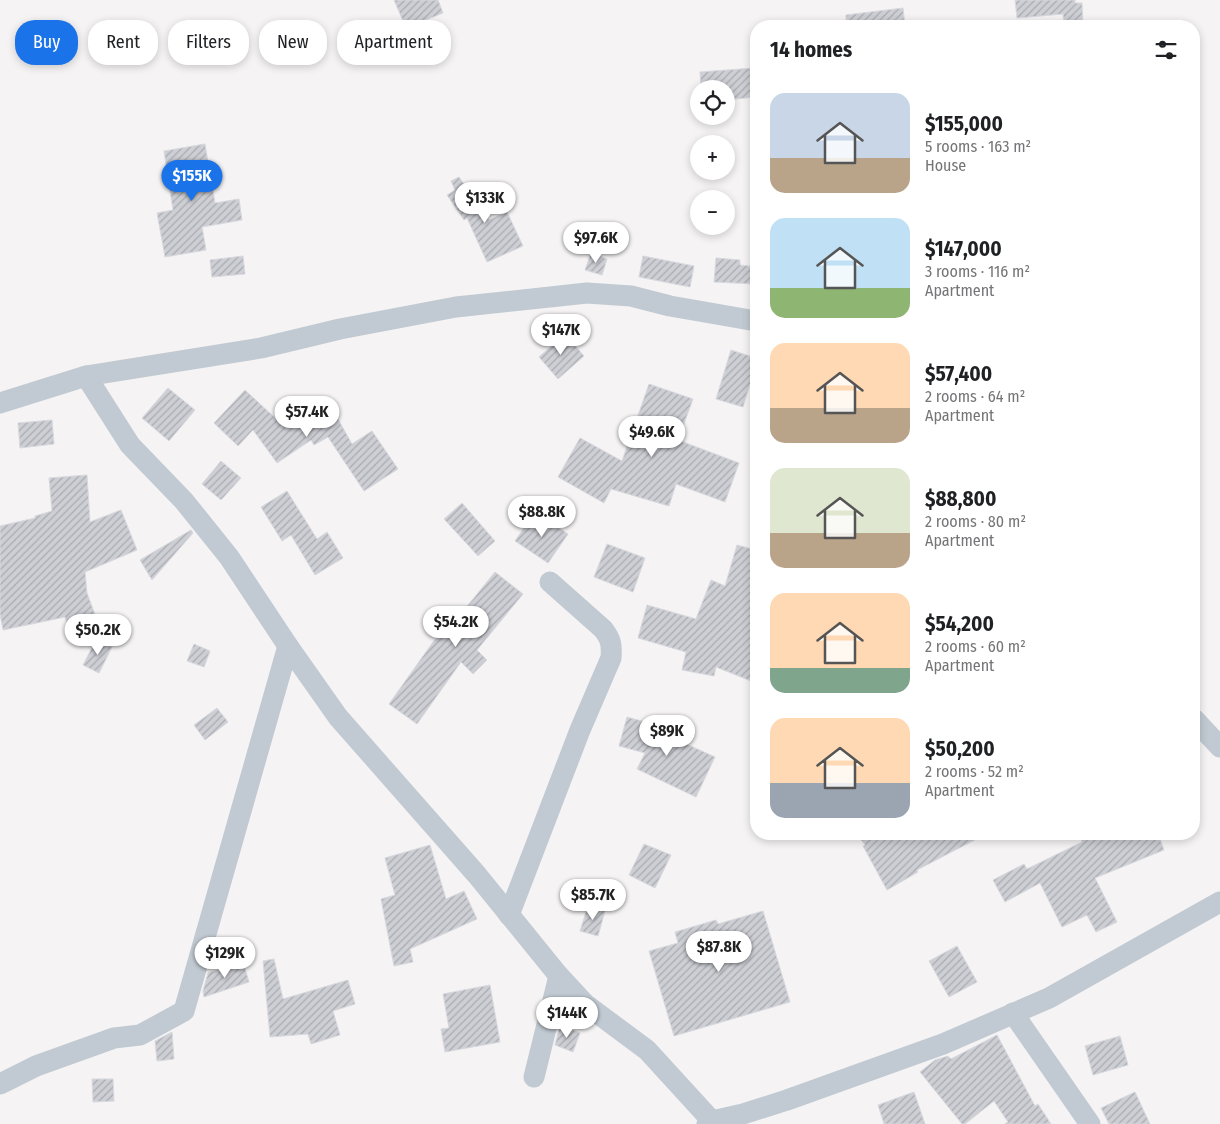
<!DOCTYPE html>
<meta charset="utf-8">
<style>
:root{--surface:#fff;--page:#f2f2f2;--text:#202124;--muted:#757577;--accent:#1a73e8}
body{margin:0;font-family:"Fira Sans Condensed",sans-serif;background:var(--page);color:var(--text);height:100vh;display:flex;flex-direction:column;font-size:19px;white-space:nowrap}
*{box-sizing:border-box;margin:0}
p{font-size:16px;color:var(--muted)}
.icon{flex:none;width:28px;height:28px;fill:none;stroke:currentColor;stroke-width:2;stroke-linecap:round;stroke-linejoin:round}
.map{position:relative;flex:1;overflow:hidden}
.drawer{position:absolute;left:750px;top:20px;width:450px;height:820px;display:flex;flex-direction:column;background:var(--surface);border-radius:20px;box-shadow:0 2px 8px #0003}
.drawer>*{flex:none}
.hud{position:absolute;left:15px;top:20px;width:475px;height:45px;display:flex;gap:10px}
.fabs{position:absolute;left:690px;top:80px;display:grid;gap:10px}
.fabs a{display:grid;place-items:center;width:45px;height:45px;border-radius:50%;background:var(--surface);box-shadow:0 2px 8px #0003;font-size:25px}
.price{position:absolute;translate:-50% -42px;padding:0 11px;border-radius:18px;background:#fff;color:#222;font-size:16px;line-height:32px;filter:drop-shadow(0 1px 2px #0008)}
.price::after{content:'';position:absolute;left:50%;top:30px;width:15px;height:11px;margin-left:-8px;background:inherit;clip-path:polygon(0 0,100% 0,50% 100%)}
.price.active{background:var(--accent);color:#fff}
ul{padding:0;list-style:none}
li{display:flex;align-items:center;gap:15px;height:125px;padding:0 20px}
li span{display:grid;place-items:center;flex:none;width:140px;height:100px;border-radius:15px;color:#555}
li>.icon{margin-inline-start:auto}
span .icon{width:60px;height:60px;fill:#fffc;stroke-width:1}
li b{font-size:21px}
h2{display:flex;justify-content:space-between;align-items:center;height:60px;padding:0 20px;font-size:21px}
.tag{padding:0 18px;border-radius:20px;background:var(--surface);box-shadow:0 2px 8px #0003;font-size:18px;line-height:45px}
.tag.active{background:var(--accent);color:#fff}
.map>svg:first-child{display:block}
.building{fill:url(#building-hatch);stroke:#d7d9de}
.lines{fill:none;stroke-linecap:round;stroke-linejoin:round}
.minor{stroke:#c1cad2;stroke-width:21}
</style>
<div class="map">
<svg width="1220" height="1124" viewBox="0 0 1220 1124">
<defs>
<pattern id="building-hatch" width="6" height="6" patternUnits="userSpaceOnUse" patternTransform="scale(1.25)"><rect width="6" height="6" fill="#cdcfd5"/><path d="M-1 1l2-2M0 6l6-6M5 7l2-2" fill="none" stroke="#a8abb0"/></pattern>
</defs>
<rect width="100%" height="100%" fill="#f5f3f3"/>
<g class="building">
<polygon points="394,0 438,0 443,13 406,28"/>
<polygon points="1015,0 1075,0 1075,3 1082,3 1083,26 1064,26 1063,14 1017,18"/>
<polygon points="903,8 905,26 846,26 846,15"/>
<polygon points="754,68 756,97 726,100 726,89 701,89 700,72"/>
<polygon points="205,144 215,203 239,199 242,220 202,227 206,250 165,257 157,213 173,210 164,151"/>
<polygon points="459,177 489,220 507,212 523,246 487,262 467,218 464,220 447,195 455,190 451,181"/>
<polygon points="591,253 607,259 602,275 585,270"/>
<polygon points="243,256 245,274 212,277 210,260"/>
<polygon points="643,256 694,266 690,287 639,277"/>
<polygon points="716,258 740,260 740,265 756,267 756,284 714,282"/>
<polygon points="565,334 584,356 558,379 539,357"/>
<polygon points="731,350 756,358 756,386 750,384 743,407 716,399"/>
<polygon points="649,384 693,399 678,440 739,463 725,502 676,484 669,506 611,489 604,503 558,477 580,438 622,461"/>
<polygon points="168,388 195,410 169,441 142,418"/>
<polygon points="245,390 286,428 330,405 352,444 372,431 398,469 364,491 328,437 314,445 311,440 277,463 253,430 238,446 214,423"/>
<polygon points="52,420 54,444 20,448 18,423"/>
<polygon points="221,461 241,478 221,500 202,484"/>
<polygon points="87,475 90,522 121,510 137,550 85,572 87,593 100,628 72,638 65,617 3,630 0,614 0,526 35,518 35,516 52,511 49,478"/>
<polygon points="287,491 317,539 327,532 343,558 315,575 291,535 282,541 261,507"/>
<polygon points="462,503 495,541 478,556 444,519"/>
<polygon points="535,512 568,534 548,563 515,541"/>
<polygon points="191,530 193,533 152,580 140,560"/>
<polygon points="607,544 645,558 633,592 594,577"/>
<polygon points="737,545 756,550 756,683 716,667 714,676 682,670 686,652 638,638 647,605 696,619 711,580 725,586"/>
<polygon points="495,572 523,594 477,650 487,660 473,674 461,662 417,724 389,704 433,642 450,624 451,626"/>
<polygon points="96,640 112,647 99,673 83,665"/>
<polygon points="194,644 210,651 204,667 187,661"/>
<polygon points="217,708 228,722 205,740 194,725"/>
<polygon points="627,717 652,724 651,728 715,757 696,797 637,769 645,753 619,746"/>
<polygon points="857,834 986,834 917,870 918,872 887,890 863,846 865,845"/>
<polygon points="1094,834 1158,834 1164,850 1095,878 1117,922 1096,932 1087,915 1062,927 1040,883 1005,902 993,880 1024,864 1027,869 1082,842 1081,839"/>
<polygon points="644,844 671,855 655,888 629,875"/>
<polygon points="430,845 446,899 464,891 477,919 410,949 413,962 394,966 381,899 395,895 385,858"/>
<polygon points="588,906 605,911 598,936 580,931"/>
<polygon points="763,911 790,1002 674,1036 649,951 678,943 675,932 716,920 718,924"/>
<polygon points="957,946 977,982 949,997 929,961"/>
<polygon points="274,959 283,999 348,980 355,1004 333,1011 340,1035 311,1044 308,1034 270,1037 263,961"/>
<polygon points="243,962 249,982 204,997 203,991 208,973"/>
<polygon points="490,985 500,1042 445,1052 441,1029 449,1028 443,994"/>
<polygon points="560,1025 580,1033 573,1052 555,1045"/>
<polygon points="172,1032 174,1059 157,1061 155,1041"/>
<polygon points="997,1035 1035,1106 1038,1104 1051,1124 1005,1124 1008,1122 994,1101 965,1124 962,1124 920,1072 935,1060 948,1056 951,1059"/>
<polygon points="1120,1036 1128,1065 1093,1075 1085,1046"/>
<polygon points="92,1079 113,1079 114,1101 93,1102"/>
<polygon points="914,1092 925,1124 884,1124 878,1105"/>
<polygon points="1135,1092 1150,1124 1109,1124 1101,1108"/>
</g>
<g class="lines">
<g class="minor">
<polyline points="86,376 130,445 184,501 229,557 288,646 338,717 477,875 559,976 585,1004 647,1050 712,1121"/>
<polyline points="0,403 86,376 261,348 340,329 456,307 587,293 631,296 670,306 756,321"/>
<polyline points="1194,719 1220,747"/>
<path d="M509 915 580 730 611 658C612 645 611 639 603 629L550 582"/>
<polyline points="1013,1013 1090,1124"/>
<polyline points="534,1077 559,976"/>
<polyline points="0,1084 36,1066 114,1038 140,1035 184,1011 288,646"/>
<polyline points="707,1124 712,1121 743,1114 787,1100 943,1044 1049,998 1220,902"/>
</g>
</g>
</svg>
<div class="fabs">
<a><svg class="icon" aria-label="locate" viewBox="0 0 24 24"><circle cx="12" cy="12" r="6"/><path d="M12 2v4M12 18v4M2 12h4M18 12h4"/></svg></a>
<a>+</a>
<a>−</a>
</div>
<b class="price active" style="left:192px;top:202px">$155K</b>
<b class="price" style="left:485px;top:224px">$133K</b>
<b class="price" style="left:596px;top:264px">$97.6K</b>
<b class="price" style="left:561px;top:356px">$147K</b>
<b class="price" style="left:307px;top:438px">$57.4K</b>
<b class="price" style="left:652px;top:458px">$49.6K</b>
<b class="price" style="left:542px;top:538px">$88.8K</b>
<b class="price" style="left:456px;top:648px">$54.2K</b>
<b class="price" style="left:98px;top:656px">$50.2K</b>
<b class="price" style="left:667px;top:757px">$89K</b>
<b class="price" style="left:593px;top:921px">$85.7K</b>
<b class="price" style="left:719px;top:973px">$87.8K</b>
<b class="price" style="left:225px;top:979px">$129K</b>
<b class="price" style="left:567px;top:1039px">$144K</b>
<div class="hud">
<a class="tag active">Buy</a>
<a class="tag">Rent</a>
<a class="tag">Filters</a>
<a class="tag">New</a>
<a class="tag">Apartment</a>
</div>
<section class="drawer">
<h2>14 homes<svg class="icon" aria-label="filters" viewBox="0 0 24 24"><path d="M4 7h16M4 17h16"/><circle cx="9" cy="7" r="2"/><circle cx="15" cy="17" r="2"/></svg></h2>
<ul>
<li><span style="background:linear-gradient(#c9d6e8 65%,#b9a48a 0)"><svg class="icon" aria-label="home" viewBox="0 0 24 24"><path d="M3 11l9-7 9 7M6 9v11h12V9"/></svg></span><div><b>$155,000</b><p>5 rooms · 163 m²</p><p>House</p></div></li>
<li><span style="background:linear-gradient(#bfe0f5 70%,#8fb573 0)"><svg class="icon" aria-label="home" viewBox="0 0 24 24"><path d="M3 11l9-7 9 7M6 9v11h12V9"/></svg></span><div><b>$147,000</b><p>3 rooms · 116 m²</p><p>Apartment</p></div></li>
<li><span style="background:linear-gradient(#ffd9b3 65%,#b9a48a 0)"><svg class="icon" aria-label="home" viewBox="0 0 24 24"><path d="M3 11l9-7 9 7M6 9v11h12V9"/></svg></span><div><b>$57,400</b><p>2 rooms · 64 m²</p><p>Apartment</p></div></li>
<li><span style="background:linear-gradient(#dfe7d0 65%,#b9a48a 0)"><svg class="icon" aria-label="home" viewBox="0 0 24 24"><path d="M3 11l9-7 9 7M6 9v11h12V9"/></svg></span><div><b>$88,800</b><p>2 rooms · 80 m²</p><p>Apartment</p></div></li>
<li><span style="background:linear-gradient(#ffd9b3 75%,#7fa58c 0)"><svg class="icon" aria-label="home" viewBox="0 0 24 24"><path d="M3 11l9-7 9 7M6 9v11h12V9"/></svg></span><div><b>$54,200</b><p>2 rooms · 60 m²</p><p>Apartment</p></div></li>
<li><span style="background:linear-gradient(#ffd9b3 65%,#9aa5b1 0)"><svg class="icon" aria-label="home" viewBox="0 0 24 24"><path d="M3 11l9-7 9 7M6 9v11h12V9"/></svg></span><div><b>$50,200</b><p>2 rooms · 52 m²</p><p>Apartment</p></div></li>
</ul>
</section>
</div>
